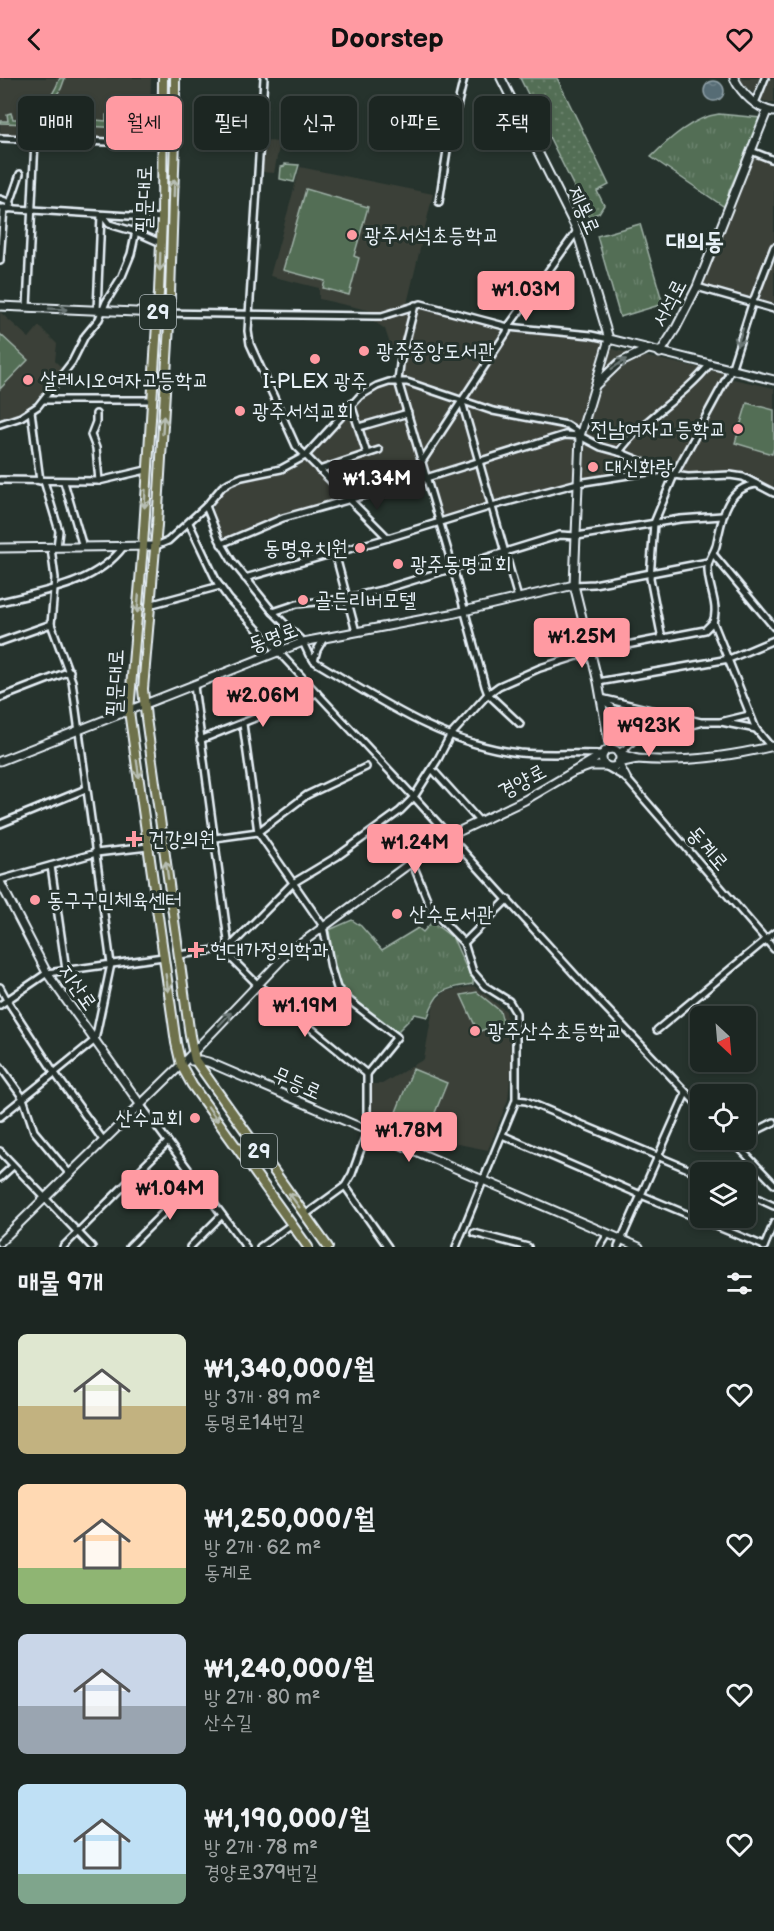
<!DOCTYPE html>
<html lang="ko">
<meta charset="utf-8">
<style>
:root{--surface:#1c2622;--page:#252e2a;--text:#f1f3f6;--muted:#a0a5a5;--line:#3a4340;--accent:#ff9aa2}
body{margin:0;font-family:"Balsamiq Sans","Poor Story",sans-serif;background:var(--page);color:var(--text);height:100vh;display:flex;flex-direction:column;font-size:22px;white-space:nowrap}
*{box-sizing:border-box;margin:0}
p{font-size:20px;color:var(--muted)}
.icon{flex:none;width:33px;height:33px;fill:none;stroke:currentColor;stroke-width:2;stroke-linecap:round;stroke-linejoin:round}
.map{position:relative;height:1169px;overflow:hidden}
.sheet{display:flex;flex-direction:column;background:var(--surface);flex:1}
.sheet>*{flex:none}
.top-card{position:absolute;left:18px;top:18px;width:738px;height:54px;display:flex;gap:12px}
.needle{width:39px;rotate:154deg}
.controls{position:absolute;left:690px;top:928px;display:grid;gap:12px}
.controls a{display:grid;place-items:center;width:66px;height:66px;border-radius:9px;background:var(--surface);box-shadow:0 3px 9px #0003,0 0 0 2px var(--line);font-size:30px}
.price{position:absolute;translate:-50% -51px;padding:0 14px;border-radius:6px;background:var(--accent);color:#111;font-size:20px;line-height:39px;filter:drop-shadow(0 2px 3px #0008)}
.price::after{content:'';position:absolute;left:50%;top:36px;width:18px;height:14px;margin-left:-9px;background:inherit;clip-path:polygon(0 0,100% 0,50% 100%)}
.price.current{background:#222;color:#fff}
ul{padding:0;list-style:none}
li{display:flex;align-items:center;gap:18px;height:150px;padding:0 18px}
li span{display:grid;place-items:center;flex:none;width:168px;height:120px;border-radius:9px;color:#555}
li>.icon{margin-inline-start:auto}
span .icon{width:72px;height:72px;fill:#fffc;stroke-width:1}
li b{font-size:26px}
h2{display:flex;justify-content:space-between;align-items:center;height:72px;padding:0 18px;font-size:26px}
.pill{padding:0 21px;border-radius:9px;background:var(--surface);box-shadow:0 3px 9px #0003,0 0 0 2px var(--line);font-size:21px;line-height:54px}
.pill.current{background:var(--accent);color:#111}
header{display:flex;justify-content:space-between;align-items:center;height:78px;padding:0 18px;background:var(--accent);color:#111;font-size:27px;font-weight:800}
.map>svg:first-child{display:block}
.built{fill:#3a4038}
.grass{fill:url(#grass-tufts);stroke:#9eb0a6;stroke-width:1.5}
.garden{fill:url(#garden-dots);stroke:#9eb0a6;stroke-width:1.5}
.pitch{fill:#536e55;stroke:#9eb0a6;stroke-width:1.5}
.water{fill:url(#water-ripples);stroke:#90a1a9;stroke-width:1.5}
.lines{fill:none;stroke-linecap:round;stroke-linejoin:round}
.street-casing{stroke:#e8f1f8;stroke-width:10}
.secondary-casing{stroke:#e8f1f8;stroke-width:11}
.primary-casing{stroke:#e8f1f8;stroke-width:12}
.street{stroke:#26332d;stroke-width:5}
.secondary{stroke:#26332d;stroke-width:7}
.primary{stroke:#6e714b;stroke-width:8}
.oneway{stroke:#b7beb3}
.oneway2{stroke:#6a7674}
.poi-dot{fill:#ff9aa2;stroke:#26332d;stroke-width:2}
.labels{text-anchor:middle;stroke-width:6;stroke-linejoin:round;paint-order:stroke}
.shield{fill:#26332d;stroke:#aeb8bb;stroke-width:1.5}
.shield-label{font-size:20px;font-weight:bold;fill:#e8f1f8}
.street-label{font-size:21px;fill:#e8f1f8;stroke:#26332d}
.poi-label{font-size:21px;fill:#e8f1f8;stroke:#26332d;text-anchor:start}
.quarter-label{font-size:24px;font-weight:bold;fill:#e8f1f8;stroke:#26332d}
</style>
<header><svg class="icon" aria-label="back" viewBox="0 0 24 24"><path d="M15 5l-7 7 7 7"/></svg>Doorstep<svg class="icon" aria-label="heart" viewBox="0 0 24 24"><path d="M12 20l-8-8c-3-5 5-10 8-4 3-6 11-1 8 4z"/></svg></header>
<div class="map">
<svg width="774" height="1169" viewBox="0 0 774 1169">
<defs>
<pattern id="grass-tufts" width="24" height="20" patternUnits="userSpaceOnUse" patternTransform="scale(1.5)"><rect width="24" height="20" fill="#536e55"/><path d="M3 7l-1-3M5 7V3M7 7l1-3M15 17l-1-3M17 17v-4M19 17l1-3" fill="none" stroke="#6c836e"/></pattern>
<pattern id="garden-dots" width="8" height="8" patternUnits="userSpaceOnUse" patternTransform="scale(1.5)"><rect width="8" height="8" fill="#536e55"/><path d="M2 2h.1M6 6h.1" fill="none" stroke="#6c836e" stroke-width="1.8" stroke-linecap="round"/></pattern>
<pattern id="water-ripples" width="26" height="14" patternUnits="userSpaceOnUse" patternTransform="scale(1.5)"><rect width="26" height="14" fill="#566c74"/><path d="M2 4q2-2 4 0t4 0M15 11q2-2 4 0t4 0" fill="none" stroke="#6e8189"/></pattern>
</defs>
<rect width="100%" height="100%" fill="#26332d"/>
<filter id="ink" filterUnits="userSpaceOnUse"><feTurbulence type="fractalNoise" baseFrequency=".0167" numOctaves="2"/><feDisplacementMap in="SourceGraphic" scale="12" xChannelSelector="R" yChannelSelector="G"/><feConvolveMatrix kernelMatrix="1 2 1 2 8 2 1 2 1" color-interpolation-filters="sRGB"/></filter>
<g filter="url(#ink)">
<g class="built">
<polygon points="0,0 151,0 149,64 0,59 0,45 31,46 40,33 19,41 13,41 10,35 7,36 8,43 0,43"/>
<polygon points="739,0 774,0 774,25 764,23 748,11"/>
<polygon points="267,63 280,64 274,95 262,94 263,67"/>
<polygon points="754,77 774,84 774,230 699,207"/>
<polygon points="300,89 433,116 407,226 381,235 319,221 319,210 270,198"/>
<polygon points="422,228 472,241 504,252 590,259 601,262 603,267 616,272 724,295 725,297 673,390 657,383 652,391 572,403 443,441 440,440 427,397 307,432 227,461 222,458 213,435 213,427 220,415 231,407 240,403 286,392 302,384 327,361 362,320 371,313 386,307 392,306 400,275 392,272 385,251 372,242"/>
<polygon points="0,234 29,260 39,248 57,266 55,283 63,291 36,322 26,331 0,343"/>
<polygon points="733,301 774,310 774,412 745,397 727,393 689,397 679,395 727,305"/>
<polygon points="474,908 506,933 512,982 508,1022 488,1072 413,1057 371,1043 371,1006 382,1006 424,981 434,924 446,913"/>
</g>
<g class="grass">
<path d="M60 0H65L61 11 36 44 31 46 0 45V43H8L7 36 11 35 13 41C38 43 52 20 60 0Z"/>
<path d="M719 36 761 40 729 113 726 130 651 79C669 61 693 39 719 36Z"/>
<polygon points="106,37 111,37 114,42 137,44 137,51 87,48 88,45 96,45 96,42 106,43"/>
<polygon points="285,86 299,87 294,104 280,101 281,89 285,88"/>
<polygon points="640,146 663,226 620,239 597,158"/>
<path d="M352 842 361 848 382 872 418 850 423 854 432 844 453 860 465 887 473 899V906C446 911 436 910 428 939L415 936 396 955 386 949 348 918 338 907 335 898 329 852Z"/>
</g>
<polygon class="garden" points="520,0 557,0 609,107 597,113 604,127 599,135 589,139"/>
<g class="pitch">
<polygon points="306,111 368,129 354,178 359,180 349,217 323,210 325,203 283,192"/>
<polygon points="0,256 28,282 0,311"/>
<polygon points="747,325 774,332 774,370 772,376 735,365"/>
<polygon points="477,914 500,933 503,944 478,954 461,917"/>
<polygon points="413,991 447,1005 428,1052 394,1039"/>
</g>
<circle class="water" cx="714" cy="13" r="10"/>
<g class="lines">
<g class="street-casing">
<g id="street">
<polyline points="264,0 248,253 250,266 296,368 388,460"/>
<polyline points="755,25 765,0"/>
<polyline points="0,60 163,66"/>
<polyline points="751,73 774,82"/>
<polyline points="0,121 11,125"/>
<polyline points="439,124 448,66 464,0"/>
<polyline points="0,130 162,140"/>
<polyline points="8,131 20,96"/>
<polyline points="102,137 109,146 136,154 161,165"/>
<polyline points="0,183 4,130"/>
<polyline points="697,209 774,231"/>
<polyline points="415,227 400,286 398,303 453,490 485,608 488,616 520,646"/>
<polyline points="27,229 35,62"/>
<polyline points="97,232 101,137"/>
<polyline points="158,235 374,238 382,238 421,226 508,249 591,257 609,261"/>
<polyline points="44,322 152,322"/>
<polyline points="462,324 518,520"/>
<polyline points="351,326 367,376"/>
<polyline points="31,333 40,403"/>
<polyline points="96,336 96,344 91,357 96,370 99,403"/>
<polyline points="0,346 21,339 38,328 72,284 85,258 99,241 106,224 122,198 131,176 139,139"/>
<polyline points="359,349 408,335"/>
<path d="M619 374C643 340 683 320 709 287"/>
<polyline points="421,385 507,254 508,249 577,153"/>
<polyline points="319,392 379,372"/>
<polyline points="0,402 99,403 146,392"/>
<polyline points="44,403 59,453 57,469"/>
<polyline points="64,404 83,469"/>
<path d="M756 406C724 411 722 443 716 468 714 475 708 482 708 489 707 508 720 527 713 544L756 651"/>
<path d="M206 428 219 461 232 483 273 534 303 564 309 577 317 585C381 623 445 667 520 675 548 677 575 675 603 676"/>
<polyline points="189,445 217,504 229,521 414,719 586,909 700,1029"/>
<polyline points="221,466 283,440 426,400 565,357 580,358 601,369 619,374 674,397 688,399 730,397 743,399 774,415"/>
<polyline points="156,468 168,463 206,428 222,409 230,404 242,399 281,391 305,378 360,318 377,308 389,304 407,304 493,333 567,347 575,352 580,358"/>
<polyline points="335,475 356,554"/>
<polyline points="713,476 774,549"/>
<polyline points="245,500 388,460 492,428 578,405 660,392"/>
<polyline points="574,507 594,506 708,484"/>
<path d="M0 524C44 513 95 507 124 468"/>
<polyline points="149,527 220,508"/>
<polyline points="273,534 297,526 343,521 385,511 560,457 577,458 680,441 722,438"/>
<polyline points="662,561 650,500 654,445 674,397 731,292 752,226 774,169"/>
<polyline points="0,564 51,546"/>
<polyline points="314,583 317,572 324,560"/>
<polyline points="598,604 729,581 774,562"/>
<polyline points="194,608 229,870"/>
<polyline points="0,620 70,593"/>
<polyline points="601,620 701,644 720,644 749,637"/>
<polyline points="603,622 642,653"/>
<polyline points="721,644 756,651 771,669"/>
<polyline points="243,646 258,754 323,848 331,890 337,910 350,923 397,959 367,996"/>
<path d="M642 653C661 648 678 652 700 645"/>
<polyline points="200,662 317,615"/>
<polyline points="618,675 625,671 642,653"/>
<polyline points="607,689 626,700 774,871"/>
<polyline points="432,691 480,744"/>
<polyline points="0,746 86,711"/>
<polyline points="164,767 258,754 307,717 366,689"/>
<polyline points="412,784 431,831 464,865 473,894 485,908 509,923 516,935 516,1022 456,1169"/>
<polyline points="51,788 66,892"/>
<polyline points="0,802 96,775 148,769"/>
<polyline points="464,865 508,821"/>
<polyline points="223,872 257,906 367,996"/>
<polyline points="179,877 229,870 293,805 338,778 400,733 414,719 438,681 450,658 488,616 499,608 540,590 590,574 705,552 713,544"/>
<polyline points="0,909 7,922 54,994 103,1062"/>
<polyline points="0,927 47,895 163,879"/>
<polyline points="657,952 774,855"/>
<polyline points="0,988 23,1020 34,1053 69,1095"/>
<polyline points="516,1022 526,1023 700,1096"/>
<polyline points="140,1026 246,1169"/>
<polyline points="0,1039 95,962 111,886 72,603 51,546 55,500 51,470"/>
<polyline points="502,1057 641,1117 764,1168"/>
<polyline points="746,1058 774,1044"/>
<polyline points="732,1062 774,1106"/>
<polyline points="0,1073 92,1169"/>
<polyline points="0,1100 13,1088"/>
<polyline points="345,1108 388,1169"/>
<polyline points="746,1115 774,1128"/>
<polyline points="305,1137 345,1108 352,1096 367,1054 367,996"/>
<polyline points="474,1155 528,1169"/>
<polyline points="63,1169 168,1064"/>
<polyline points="129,1169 196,1102"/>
<polyline points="190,1169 222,1137"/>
<polyline points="260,1169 292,1146"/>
<polyline points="600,1169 608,1156"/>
<polyline points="618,1169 686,1015"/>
<polyline points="764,1169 774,1145"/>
</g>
</g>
<g class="secondary-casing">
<g id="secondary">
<polyline points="501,0 576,150 609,261 580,358 574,507 598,604 610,671"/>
<path d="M734 0C741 15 757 31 774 34"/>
<polyline points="0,228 158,235"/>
<polyline points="609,261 774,302"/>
<polyline points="660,275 676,250 697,209 767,33"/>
<polyline points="597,306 619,285 646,272"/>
<polyline points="0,470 156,468"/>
<circle cx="611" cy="680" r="9"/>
<polyline points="618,675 637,681 618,685 626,700"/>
<polyline points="603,676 573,694 590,688 606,688"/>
<path d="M637 681C684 685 728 679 774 668"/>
<polyline points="0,683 303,564 451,536 574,507"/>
<polyline points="0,804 47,895 140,1026"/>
<polyline points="192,983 200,982 208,984 639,1169"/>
<polyline points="0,1164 181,987 288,875 443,761 525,722 573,694"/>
</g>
</g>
<g class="primary-casing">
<g id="primary">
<polyline points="163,0 162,140 159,214 143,468 129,633 176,965 181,987 192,1007 308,1169"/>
<polyline points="175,0 175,61 169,247 157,447 143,611 146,640 190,958 195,982 328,1169"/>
</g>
</g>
<use href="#street" class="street"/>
<use href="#secondary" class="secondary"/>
<use href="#primary" class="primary"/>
</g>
<defs><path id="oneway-shaft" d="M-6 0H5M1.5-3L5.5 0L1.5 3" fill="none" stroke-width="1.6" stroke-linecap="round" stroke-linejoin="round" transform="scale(1.5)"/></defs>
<g class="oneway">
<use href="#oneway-shaft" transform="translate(174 110) rotate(-88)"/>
<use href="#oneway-shaft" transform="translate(160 184) rotate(92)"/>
<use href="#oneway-shaft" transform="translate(163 347) rotate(-87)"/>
<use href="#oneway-shaft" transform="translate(145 421) rotate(93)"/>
<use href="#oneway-shaft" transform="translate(138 526) rotate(95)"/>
<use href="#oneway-shaft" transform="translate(138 691) rotate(82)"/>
<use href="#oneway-shaft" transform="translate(167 792) rotate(-98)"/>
<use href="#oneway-shaft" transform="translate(167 905) rotate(81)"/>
<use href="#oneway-shaft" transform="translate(213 1036) rotate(55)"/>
<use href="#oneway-shaft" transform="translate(294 1122) rotate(-126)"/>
</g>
<g class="oneway2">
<use href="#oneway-shaft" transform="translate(58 231) rotate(3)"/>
<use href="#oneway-shaft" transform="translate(740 259) rotate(109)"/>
<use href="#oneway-shaft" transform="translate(619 286) rotate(-34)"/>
<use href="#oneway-shaft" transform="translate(225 941) rotate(-47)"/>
</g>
</g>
<g class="poi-dot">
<circle cx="352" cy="157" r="6"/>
<circle cx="364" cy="273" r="6"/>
<circle cx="315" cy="281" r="6"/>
<circle cx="28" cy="302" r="6"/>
<circle cx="240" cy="333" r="6"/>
<circle cx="738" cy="351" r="6"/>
<circle cx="593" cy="389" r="6"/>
<circle cx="360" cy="470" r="6"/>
<circle cx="398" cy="486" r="6"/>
<circle cx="303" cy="522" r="6"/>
<path d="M131 752h6v6h6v6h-6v6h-6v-6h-6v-6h6z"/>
<circle cx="35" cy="822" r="6"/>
<circle cx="397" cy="836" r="6"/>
<path d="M193 863h6v6h6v6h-6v6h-6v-6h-6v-6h6z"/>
<circle cx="475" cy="953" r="6"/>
<circle cx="195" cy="1040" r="6"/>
</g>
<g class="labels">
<g class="shield">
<rect x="140" y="217" width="36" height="34" rx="4.5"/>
<rect x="241" y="1056" width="36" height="34" rx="4.5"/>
</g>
<g class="shield-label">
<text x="158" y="241">29</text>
<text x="259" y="1080">29</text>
</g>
<g class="street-label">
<text transform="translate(144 121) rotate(-89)" y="7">필문대로</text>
<text transform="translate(584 132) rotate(66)" y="7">제봉로</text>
<text transform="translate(669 225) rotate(-63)" y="7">서석로</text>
<text transform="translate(273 559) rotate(-20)" y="7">동명로</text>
<text transform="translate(115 605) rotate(-88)" y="7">필문대로</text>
<text transform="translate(522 703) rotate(-28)" y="7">경양로</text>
<text transform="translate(708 770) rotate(49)" y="7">동계로</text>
<text transform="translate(78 909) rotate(55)" y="7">지산로</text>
<text transform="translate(297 1005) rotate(24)" y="7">무등로</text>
</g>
<g class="poi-label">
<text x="364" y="164">광주서석초등학교</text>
<text x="376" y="280">광주중앙도서관</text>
<text x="40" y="309">살레시오여자고등학교</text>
<text x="315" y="310" text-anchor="middle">I-PLEX 광주</text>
<text x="252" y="340">광주서석교회</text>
<text x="726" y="358" text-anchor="end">전남여자고등학교</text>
<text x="605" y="396">대신화랑</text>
<text x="348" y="477" text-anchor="end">동명유치원</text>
<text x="410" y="493">광주동명교회</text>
<text x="315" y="529">골든리버모텔</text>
<text x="148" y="768">건강의원</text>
<text x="47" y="829">동구구민체육센터</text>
<text x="409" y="843">산수도서관</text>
<text x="210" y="879">현대가정의학과</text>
<text x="487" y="960">광주산수초등학교</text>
<text x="183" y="1047" text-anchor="end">산수교회</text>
</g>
<g class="quarter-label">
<text x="695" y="171">대의동</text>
</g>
</g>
</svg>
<div class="controls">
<a><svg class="needle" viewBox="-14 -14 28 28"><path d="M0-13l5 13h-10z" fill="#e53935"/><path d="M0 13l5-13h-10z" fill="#a0a5a5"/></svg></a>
<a><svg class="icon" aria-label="locate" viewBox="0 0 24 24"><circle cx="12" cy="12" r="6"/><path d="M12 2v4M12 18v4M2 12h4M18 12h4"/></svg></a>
<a><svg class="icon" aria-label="layers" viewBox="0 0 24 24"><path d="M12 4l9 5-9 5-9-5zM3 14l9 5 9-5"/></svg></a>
</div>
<b class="price" style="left:526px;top:244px">₩1.03M</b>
<b class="price current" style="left:377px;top:433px">₩1.34M</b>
<b class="price" style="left:582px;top:591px">₩1.25M</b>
<b class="price" style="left:263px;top:650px">₩2.06M</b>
<b class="price" style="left:649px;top:680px">₩923K</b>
<b class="price" style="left:415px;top:797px">₩1.24M</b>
<b class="price" style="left:305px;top:960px">₩1.19M</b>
<b class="price" style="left:409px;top:1085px">₩1.78M</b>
<b class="price" style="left:170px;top:1143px">₩1.04M</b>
<div class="top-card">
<a class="pill">매매</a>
<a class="pill current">월세</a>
<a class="pill">필터</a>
<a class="pill">신규</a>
<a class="pill">아파트</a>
<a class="pill">주택</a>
</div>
</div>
<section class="sheet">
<h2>매물 9개<svg class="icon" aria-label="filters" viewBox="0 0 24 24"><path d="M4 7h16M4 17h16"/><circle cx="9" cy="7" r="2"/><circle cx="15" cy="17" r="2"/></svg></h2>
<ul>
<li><span style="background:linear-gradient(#dfe7d0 60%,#c2b280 0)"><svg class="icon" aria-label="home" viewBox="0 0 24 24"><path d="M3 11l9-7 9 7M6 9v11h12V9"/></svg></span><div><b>₩1,340,000/월</b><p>방 3개 · 89 m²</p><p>동명로14번길</p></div><svg class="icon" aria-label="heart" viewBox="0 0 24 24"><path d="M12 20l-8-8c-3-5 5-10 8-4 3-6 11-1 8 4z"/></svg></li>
<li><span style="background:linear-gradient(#ffd9b3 70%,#8fb573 0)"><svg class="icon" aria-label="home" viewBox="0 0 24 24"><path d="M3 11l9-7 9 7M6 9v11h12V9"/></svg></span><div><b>₩1,250,000/월</b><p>방 2개 · 62 m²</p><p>동계로</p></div><svg class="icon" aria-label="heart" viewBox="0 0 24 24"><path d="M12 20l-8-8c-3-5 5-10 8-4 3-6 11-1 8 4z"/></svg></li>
<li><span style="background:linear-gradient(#c9d6e8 60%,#9aa5b1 0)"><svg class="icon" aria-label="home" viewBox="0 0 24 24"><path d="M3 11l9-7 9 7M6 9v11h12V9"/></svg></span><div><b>₩1,240,000/월</b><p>방 2개 · 80 m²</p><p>산수길</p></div><svg class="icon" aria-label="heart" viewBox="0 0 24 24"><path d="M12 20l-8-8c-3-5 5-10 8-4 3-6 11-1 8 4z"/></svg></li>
<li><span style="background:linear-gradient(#bfe0f5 75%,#7fa58c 0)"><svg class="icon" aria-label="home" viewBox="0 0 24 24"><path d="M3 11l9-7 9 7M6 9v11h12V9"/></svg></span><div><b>₩1,190,000/월</b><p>방 2개 · 78 m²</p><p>경양로379번길</p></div><svg class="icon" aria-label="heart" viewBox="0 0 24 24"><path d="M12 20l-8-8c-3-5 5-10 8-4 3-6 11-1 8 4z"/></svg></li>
</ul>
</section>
